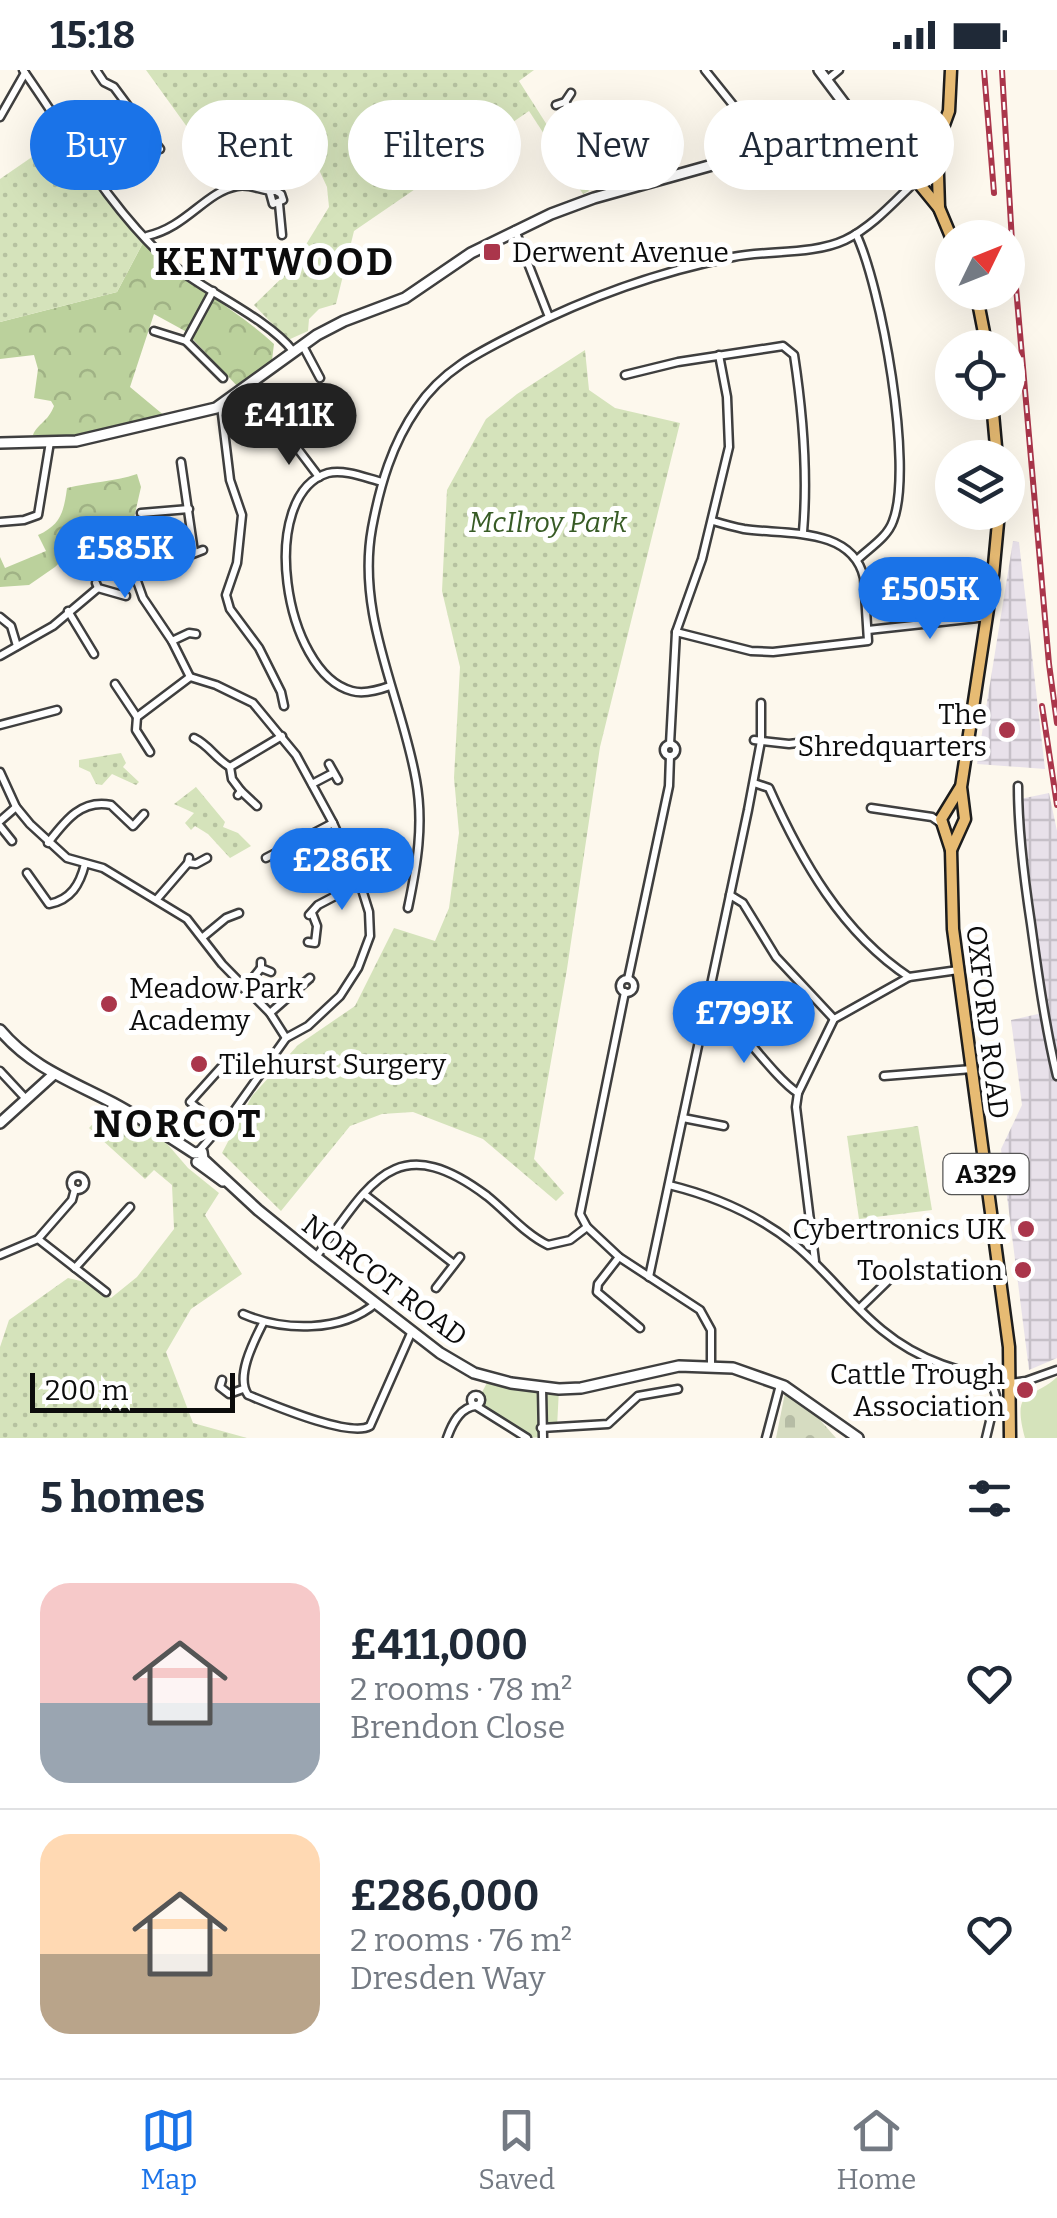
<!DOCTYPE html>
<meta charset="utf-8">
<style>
:root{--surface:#fff;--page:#f6f6f7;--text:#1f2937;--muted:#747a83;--line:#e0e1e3;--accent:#1a73e8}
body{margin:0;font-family:Bitter,serif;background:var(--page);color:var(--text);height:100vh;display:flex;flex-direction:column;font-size:38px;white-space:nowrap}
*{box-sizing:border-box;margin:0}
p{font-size:32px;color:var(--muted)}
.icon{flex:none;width:55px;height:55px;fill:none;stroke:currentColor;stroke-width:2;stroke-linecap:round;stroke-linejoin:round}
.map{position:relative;height:1368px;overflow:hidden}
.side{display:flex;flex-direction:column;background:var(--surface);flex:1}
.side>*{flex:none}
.banner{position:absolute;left:30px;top:30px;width:998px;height:90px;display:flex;gap:20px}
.needle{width:65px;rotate:47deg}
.tools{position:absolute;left:935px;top:150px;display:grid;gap:20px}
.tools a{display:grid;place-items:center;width:90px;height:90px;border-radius:50%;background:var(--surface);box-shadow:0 10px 40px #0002;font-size:50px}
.scale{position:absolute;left:30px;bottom:25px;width:205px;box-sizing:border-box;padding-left:10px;border:5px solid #0c0c0c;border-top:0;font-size:28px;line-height:35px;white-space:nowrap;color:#0c0c0c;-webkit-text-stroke:8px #fff;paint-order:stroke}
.price{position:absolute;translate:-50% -85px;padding:0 22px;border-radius:35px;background:var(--accent);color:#fff;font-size:32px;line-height:65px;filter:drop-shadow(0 2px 5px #0008)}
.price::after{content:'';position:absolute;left:50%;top:60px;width:30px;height:22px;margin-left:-15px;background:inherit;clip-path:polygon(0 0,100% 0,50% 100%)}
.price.current{background:#222;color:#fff}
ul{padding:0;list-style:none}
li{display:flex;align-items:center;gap:30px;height:250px;padding:0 40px}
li+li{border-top:2px solid var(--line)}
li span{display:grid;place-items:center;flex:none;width:280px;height:200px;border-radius:30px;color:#555}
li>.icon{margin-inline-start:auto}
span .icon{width:120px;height:120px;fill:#fffc;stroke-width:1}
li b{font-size:42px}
h2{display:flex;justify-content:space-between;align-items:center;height:120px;padding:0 40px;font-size:42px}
.chip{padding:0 35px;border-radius:45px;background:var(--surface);box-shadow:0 10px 40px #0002;font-size:35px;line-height:90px}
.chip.current{background:var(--accent);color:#fff}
.status{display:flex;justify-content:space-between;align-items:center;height:70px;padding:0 50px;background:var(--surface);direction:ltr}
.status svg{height:28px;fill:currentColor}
.menu{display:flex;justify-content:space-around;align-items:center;height:140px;border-top:2px solid var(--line);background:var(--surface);font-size:28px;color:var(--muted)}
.menu a{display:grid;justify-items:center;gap:5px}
.menu .current{color:var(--accent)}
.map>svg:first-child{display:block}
.industrial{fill:url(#industrial-grid)}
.grass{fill:#d5e3bb}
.forest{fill:url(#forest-crowns)}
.cemetery{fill:url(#cemetery-stones)}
.park{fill:url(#park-dots)}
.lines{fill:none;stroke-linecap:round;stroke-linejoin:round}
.minor-casing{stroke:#3f3f3f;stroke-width:11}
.tertiary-casing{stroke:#3f3f3f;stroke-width:14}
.primary-casing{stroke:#1d1d1d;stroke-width:15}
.minor{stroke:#fff;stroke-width:6}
.tertiary{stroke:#fff;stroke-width:9}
.primary{stroke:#e7bb73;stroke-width:10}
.rail-casing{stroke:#aa364b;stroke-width:6}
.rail{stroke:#fff;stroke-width:2.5;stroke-dasharray:8;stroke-linecap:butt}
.poi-dot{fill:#aa364b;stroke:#fff;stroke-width:4}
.labels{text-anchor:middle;stroke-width:10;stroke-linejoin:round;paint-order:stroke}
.shield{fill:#fff;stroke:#555;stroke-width:2.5}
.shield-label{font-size:25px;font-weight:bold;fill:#0c0c0c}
.poi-label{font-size:28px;fill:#0c0c0c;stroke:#fff;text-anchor:end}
.park-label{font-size:28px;font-style:italic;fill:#375b25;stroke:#fff}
.street-label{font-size:28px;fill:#0c0c0c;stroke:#fff}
.district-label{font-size:38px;font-weight:bold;letter-spacing:2.5px;fill:#0c0c0c;stroke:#fff}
</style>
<div class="status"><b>15:18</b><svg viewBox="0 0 49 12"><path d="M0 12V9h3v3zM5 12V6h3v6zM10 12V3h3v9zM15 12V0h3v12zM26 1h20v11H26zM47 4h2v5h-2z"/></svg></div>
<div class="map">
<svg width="1057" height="1368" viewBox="0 0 1057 1368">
<defs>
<pattern id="industrial-grid" width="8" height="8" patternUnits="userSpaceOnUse" patternTransform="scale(2.5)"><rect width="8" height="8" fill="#e8e1ea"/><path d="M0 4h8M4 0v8" fill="none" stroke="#c6c0c8"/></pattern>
<pattern id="forest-crowns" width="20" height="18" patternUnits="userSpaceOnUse" patternTransform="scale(2.5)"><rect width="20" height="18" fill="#bbd19c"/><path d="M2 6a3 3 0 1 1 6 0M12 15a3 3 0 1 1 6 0" fill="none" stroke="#a0b285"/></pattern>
<pattern id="cemetery-stones" width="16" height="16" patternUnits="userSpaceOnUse" patternTransform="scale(2.5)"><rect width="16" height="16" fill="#d6dcc1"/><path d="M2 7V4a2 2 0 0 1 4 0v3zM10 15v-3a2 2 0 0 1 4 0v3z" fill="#b6bca5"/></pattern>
<pattern id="park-dots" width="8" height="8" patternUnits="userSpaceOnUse" patternTransform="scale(2.5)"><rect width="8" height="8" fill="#d5e3bb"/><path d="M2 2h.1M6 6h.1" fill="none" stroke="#b6c2a0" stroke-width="1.8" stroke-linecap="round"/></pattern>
</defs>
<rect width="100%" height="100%" fill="#fdf8ed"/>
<g class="industrial">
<polygon points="1013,471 1019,472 1045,699 977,694"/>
<polygon points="1049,723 1057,761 1057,1288 1029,1300 1001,1079 1022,1035 1011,950 1047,942 1020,729"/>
</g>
<g class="grass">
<path d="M1057 1307V1368H1025C1011 1316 1032 1331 1057 1307Z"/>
<polygon points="489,1309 559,1319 557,1357 542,1358 542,1367 527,1368 472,1334 472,1327 480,1326"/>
</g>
<g class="forest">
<path d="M144 171C182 212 233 236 274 274L272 290 240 319 185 261 154 244 130 317 166 347 74 365H33C38 353 48 352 54 336L51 331 34 328 38 299 34 285 0 289V252L117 222Z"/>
<path d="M137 404 141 417 134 448 82 471 55 497 29 515 0 517V487L5 498 46 481 38 465C61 455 64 441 67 418 91 412 113 412 137 404Z"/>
</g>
<polygon class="cemetery" points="785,1323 813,1342 836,1368 776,1368"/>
<g class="park">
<polygon points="146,0 534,0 519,11 589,121 583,124 529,41 354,161 336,234 319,239 309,249 308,261 288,270 254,235 291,199 329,137 327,117 315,91 305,79 287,72 230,66 203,79"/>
<polygon points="64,65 144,171 117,222 0,252 0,109"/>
<polygon points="585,280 589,320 615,338 680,353 600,677 567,899 534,1089 564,1123 556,1131 483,1069 413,1042 382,1044 350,1056 281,1141 222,1083 252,1026 298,975 355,936 394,858 435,871 449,838 459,763 454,708 460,597 442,521 447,420 486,349 517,324"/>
<polygon points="121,683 126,693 123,697 139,712 136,715 112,704 102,715 96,714 90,702 79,697 79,690"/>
<polygon points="196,717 225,752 223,757 238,763 251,776 230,788 208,764 195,756 191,760 185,753 194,743 174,734"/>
<polygon points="109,1037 163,1069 188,1098 219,1123 205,1145 242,1204 191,1239 166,1282 193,1353 247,1368 0,1368 0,1277 9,1250 68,1208 89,1213 111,1228 137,1207 174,1159 172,1115 154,1100 145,1109 89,1058"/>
<polygon points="918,1056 932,1140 859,1149 847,1066"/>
</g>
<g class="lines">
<g class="minor-casing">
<g id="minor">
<path d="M23 0C68 64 109 138 168 191 201 220 267 247 293 281"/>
<polyline points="96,0 104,12 114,17 160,79"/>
<polyline points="705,0 754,61 763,84"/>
<polyline points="828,9 839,0"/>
<polyline points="565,32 607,95 616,122"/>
<polyline points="556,35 565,32 571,23"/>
<polyline points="0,47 25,3"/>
<polyline points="96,106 150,66"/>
<polyline points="279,134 282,165"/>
<polyline points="515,160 549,247"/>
<path d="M856 164C881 216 914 397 893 451 887 468 869 478 857 490"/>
<path d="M147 166C187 157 205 122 237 116 251 113 263 122 276 121L281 124 283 130 273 134 270 123"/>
<polyline points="154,261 186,271 223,308"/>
<polyline points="186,271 213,221"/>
<polyline points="303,276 320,308"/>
<path d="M625 305 678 292 783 276 794 285C803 344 808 403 803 462"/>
<polyline points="221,336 230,410 242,445 237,493 226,525 230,539 259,578 281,622 284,636"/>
<circle cx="284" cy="361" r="6"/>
<polyline points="288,366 319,407"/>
<polyline points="181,392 194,482"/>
<path d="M382 412C366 408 345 399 328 403 257 424 283 603 352 621 363 624 379 620 390 616"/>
<polyline points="141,443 189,439"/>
<polyline points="0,452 24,450 38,445 50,372"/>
<polyline points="132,497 143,528 172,571 190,607"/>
<polyline points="136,506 203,480"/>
<polyline points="96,513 98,518 126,526"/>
<polyline points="68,541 94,584"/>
<polyline points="0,547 11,556 17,576"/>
<polyline points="868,560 987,547"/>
<path d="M676 562 751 581 773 582 868 571 864 508C852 456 784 465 744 459 734 457 723 454 713 451"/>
<polyline points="172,571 189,563 196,564"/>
<polyline points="0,586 53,556 98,518"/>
<polyline points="190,607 216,615 253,633 296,685 333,753 360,813 369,842 370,866 358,898 340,926 308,956 286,968 234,1041 199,1081"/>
<polyline points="115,614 137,647"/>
<polyline points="0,655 57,640"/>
<path d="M194 668C209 675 216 689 230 697"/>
<polyline points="754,670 789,674 815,671"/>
<polyline points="670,674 676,562 702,489 729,377 727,327 719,285"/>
<circle cx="670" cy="680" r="6"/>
<polyline points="150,682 136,660 137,647 190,607"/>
<polyline points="329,694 338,710"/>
<polyline points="0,702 16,737 30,754 67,788 103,798 187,849 222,894 270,943 286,968"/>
<path d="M754 713 769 718C801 790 842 863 909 907"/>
<polyline points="312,714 333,703"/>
<path d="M1018 716C1018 762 1024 808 1031 854 1038 905 1045 955 1057 1006"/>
<polyline points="241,721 232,709 230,697 282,666"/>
<polyline points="238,725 241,721 257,736"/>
<polyline points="871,738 932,747 942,754"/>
<polyline points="0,751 16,737"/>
<polyline points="0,756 12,771"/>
<path d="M48 773C65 751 81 729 111 735L133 756 144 744"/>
<polyline points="189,788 188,793 196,794 207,788"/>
<polyline points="266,788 333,753"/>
<path d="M27 803 49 834C71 830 80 814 85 794"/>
<polyline points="730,825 743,833 776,887 834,949"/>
<polyline points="157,829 188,793"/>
<path d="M408 838C417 795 424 754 416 710 401 625 356 546 372 458 380 415 392 374 417 338 442 300 479 282 519 262 588 227 657 202 733 187 768 180 813 185 845 170 872 157 894 132 915 112"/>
<polyline points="309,845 318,835 360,813"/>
<polyline points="203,867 226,848 239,843"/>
<polyline points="308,872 315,873 317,856 312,843"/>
<polyline points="261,892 261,898 271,902"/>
<polyline points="628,909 669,716 670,686"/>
<circle cx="627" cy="916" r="7"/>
<polyline points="244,919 261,898"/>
<polyline points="625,922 580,1144 587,1157 619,1187 700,1240 711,1260 711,1296"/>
<path d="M708 930C723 934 773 1008 798 1023"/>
<polyline points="270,943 310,908"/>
<polyline points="0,1001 27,1030"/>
<polyline points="884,1006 972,999"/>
<polyline points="683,1048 724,1056"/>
<polyline points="221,1057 190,1032 226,992"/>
<circle cx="78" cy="1113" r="7"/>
<path d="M669 1115C714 1126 758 1145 794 1174 826 1200 850 1234 882 1260 917 1289 965 1307 1010 1308"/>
<polyline points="364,1124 454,1194"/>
<polyline points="38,1169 106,1222"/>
<polyline points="0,1185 38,1169 72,1130 75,1119"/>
<path d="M316 1187C369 1116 394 1056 487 1126 507 1142 525 1164 548 1175L570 1170 587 1157"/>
<polyline points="619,1187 598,1214 597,1222 640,1258"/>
<polyline points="815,1191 796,1037 798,1023 834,949 909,907 958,900"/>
<polyline points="75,1198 130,1137"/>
<polyline points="649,1207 748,740 761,671 761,633"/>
<polyline points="436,1218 460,1187"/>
<polyline points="860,1238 902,1197"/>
<path d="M243 1244C283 1261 341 1263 376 1233"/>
<path d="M263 1253C254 1271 235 1307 248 1325 273 1335 350 1368 370 1356L412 1261"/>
<polyline points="222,1310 220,1317 229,1324 243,1319"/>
<polyline points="1010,1313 1026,1311 1057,1300"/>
<polyline points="542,1318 543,1368"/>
<circle cx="476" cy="1330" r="5"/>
<polyline points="541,1358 608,1354 638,1326 678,1319"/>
<path d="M447 1368C452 1354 460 1337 476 1336L527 1368"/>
<polyline points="766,1368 780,1315"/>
<polyline points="986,1368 996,1326 990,1307"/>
</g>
</g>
<g class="tertiary-casing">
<g id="tertiary">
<polyline points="819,0 873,72 901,92 912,105"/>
<polyline points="0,373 76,371 216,338 317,265 344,251 405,228 471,183 551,144 594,128 741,87 780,83 851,85 873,72"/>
<path d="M0 960C31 997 71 1011 113 1033 141 1048 168 1066 194 1083L202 1082 203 1089 258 1140 316 1187 440 1283 474 1303 511 1313 559 1319 581 1318 679 1296 733 1298 784 1316 858 1368"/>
<polyline points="0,1053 53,1005"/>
<polyline points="197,1092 223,1111"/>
</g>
</g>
<g class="primary-casing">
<g id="primary">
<polyline points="937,74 916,93 912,105 939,138 952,169"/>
<polyline points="939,138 937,74 949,41 951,0"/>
<polyline points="976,222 987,278"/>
<polyline points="992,332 997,388"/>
<polyline points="999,442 993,506 961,717 965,749 951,780 953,859 1009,1277 1010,1368"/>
<polyline points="951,780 941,749 960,718"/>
</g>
</g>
<use href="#minor" class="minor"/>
<use href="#tertiary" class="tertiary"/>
<use href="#primary" class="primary"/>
<g class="rail-casing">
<g id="rail">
<polyline points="984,0 994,123"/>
<polyline points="1002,0 1012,172 1049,594 1057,653"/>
<polyline points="1042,636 1057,735"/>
</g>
</g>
<use href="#rail" class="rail"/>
</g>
<g class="poi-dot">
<rect x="482" y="172" width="20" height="20" rx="5"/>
<circle cx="1007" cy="660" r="10"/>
<circle cx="109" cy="934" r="10"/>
<circle cx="199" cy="994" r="10"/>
<circle cx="1026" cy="1159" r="10"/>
<circle cx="1023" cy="1200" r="10"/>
<circle cx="1025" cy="1320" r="10"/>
</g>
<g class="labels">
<rect class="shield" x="943.5" y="1084" width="85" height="40" rx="8"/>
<g class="shield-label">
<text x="986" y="1113">A329</text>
</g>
<g class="poi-label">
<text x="512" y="192" text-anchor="start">Derwent Avenue</text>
<text x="987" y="654">The<tspan x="987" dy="32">Shredquarters</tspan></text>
<text x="129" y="928" text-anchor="start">Meadow Park<tspan x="129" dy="32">Academy</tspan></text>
<text x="219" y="1004" text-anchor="start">Tilehurst Surgery</text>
<text x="1006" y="1169">Cybertronics UK</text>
<text x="1003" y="1210">Toolstation</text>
<text x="1005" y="1314">Cattle Trough<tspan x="1005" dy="32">Association</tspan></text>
</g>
<g class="park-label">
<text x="548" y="462">McIlroy Park</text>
</g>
<g class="street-label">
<text transform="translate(988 952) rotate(83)" y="10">OXFORD ROAD</text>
<text transform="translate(385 1210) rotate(37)" y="10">NORCOT ROAD</text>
</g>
<g class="district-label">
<text x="275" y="205">KENTWOOD</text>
<text x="178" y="1067">NORCOT</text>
</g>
</g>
</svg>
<div class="tools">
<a><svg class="needle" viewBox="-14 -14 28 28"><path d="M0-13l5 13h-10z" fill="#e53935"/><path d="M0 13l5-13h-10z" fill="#747a83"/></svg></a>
<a><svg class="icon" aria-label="locate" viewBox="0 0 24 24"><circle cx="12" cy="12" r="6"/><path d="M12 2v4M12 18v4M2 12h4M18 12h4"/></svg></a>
<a><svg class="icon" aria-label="layers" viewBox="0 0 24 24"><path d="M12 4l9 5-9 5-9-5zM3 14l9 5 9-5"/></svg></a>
</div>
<div class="scale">200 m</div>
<b class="price current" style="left:289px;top:398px">£411K</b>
<b class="price" style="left:125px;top:531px">£585K</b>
<b class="price" style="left:930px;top:572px">£505K</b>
<b class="price" style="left:342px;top:843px">£286K</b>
<b class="price" style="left:744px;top:996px">£799K</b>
<div class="banner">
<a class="chip current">Buy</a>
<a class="chip">Rent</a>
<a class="chip">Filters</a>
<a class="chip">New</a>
<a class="chip">Apartment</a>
</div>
</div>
<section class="side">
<h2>5 homes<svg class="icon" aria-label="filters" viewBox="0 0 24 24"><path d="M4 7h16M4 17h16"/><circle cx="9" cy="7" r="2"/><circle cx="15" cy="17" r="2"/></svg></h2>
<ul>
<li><span style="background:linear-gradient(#f6c9c9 60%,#9aa5b1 0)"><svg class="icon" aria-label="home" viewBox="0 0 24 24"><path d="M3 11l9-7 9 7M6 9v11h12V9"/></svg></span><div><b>£411,000</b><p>2 rooms · 78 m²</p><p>Brendon Close</p></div><svg class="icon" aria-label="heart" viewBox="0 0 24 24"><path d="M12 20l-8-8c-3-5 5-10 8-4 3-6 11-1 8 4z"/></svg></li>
<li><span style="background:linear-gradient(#ffd9b3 60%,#b9a48a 0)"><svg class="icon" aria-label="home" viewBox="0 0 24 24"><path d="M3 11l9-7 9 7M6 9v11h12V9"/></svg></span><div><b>£286,000</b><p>2 rooms · 76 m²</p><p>Dresden Way</p></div><svg class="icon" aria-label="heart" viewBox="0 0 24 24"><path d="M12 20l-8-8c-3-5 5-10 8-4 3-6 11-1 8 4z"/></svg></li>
</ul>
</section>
<nav class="menu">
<a class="current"><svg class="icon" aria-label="map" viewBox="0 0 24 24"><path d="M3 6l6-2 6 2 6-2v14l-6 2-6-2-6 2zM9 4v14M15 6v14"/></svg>Map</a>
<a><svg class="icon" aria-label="saved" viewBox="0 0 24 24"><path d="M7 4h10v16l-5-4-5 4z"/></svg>Saved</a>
<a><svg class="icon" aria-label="home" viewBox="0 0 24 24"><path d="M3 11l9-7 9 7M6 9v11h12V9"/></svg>Home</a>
</nav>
